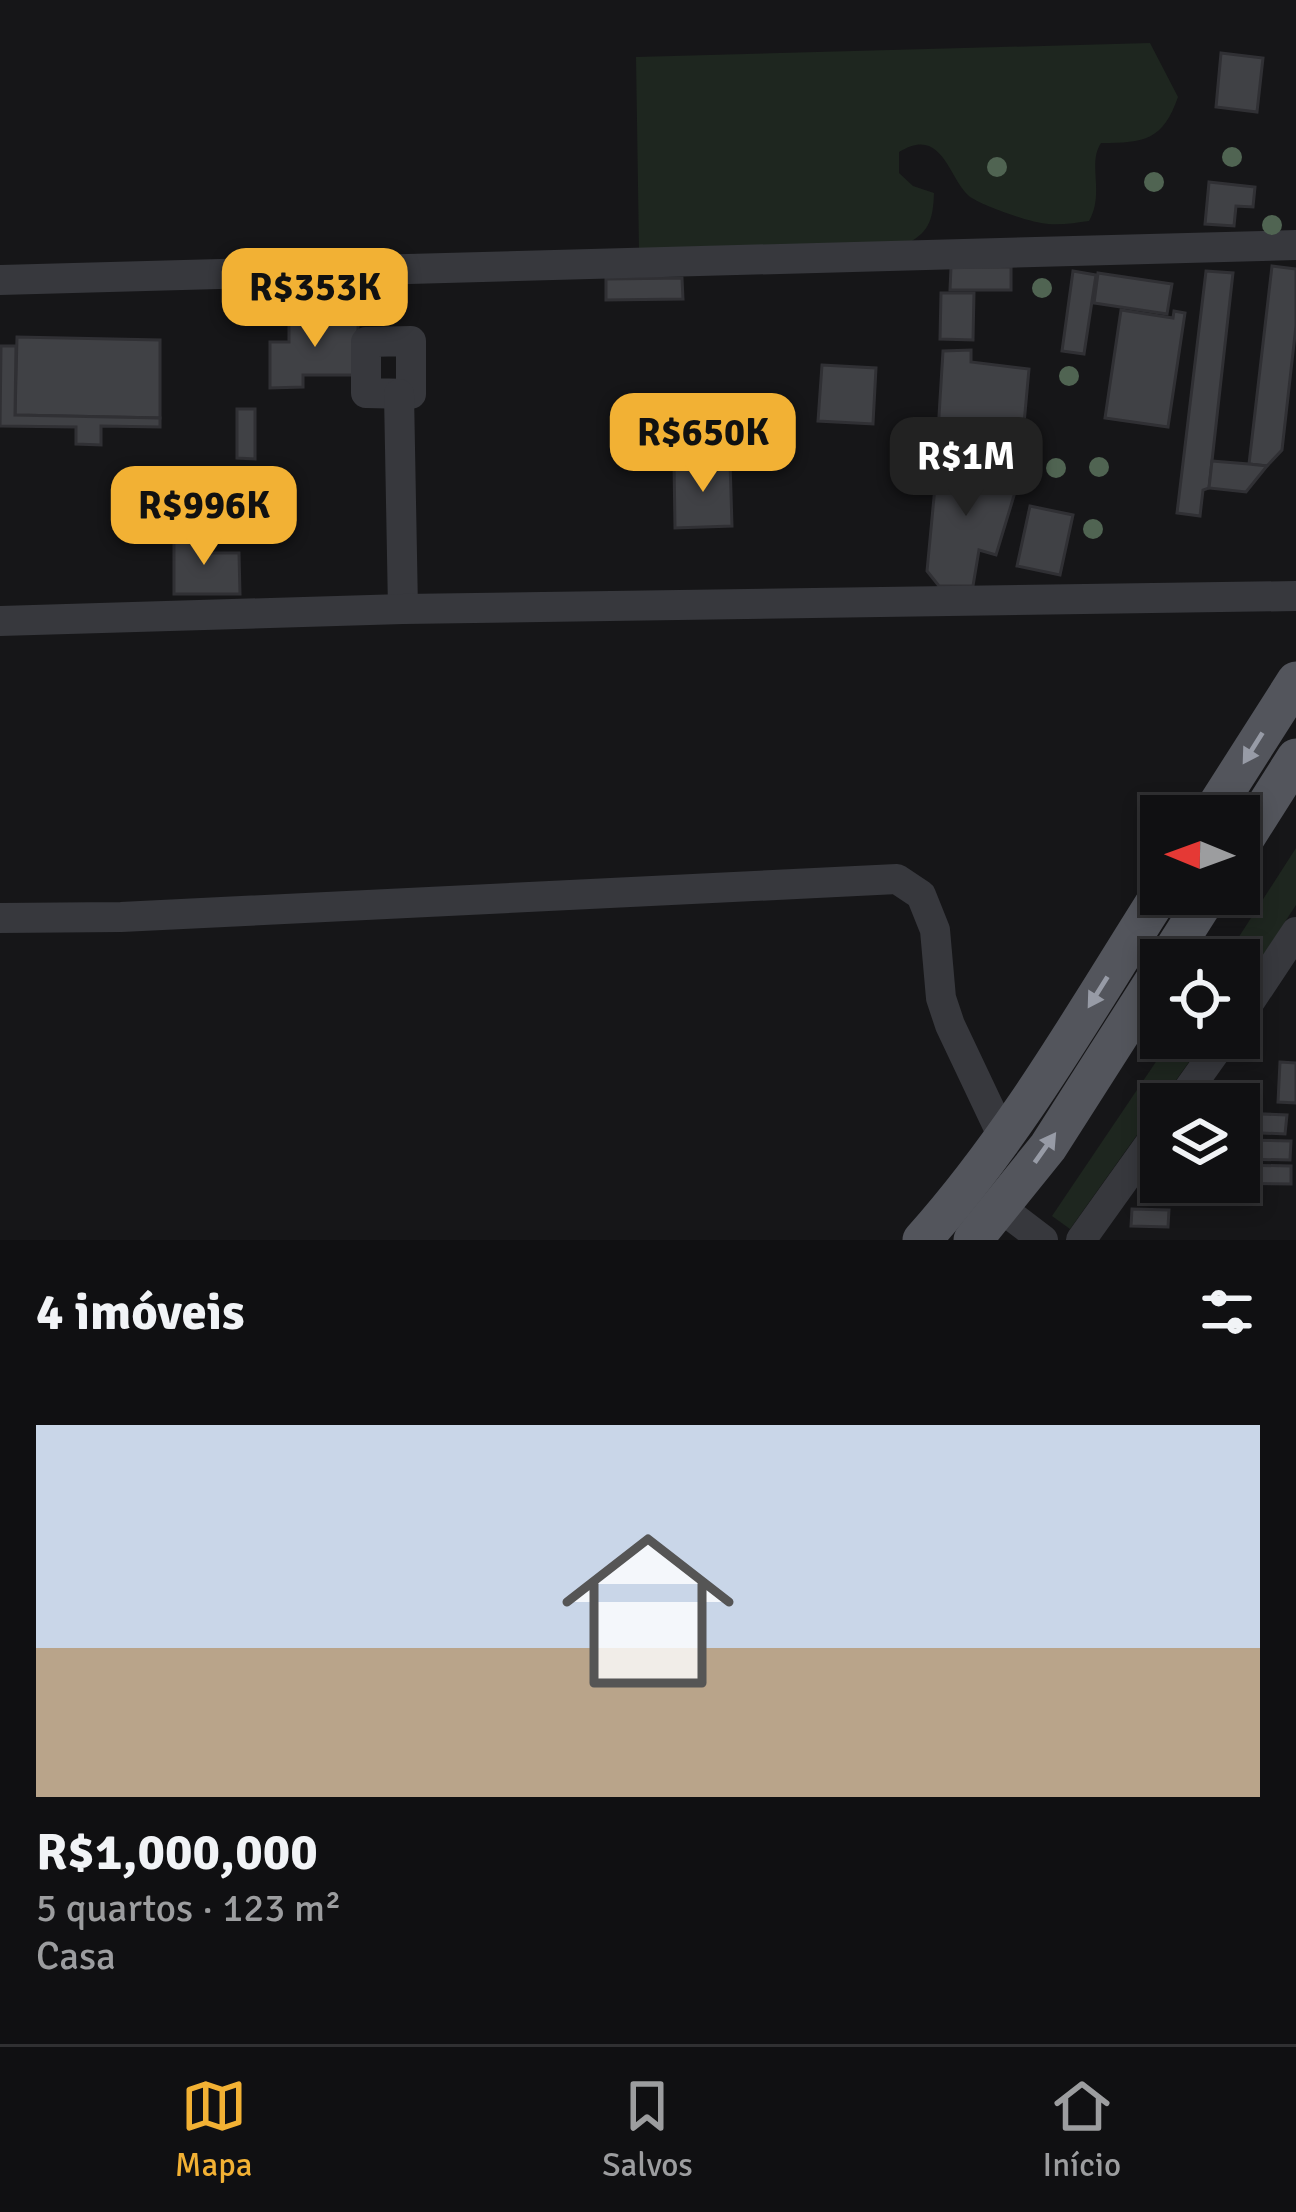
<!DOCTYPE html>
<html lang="pt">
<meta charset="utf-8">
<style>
:root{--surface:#101012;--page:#19191b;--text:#f1f3f6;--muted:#9c9d9f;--line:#303032;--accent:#f2b134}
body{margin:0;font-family:Signika,sans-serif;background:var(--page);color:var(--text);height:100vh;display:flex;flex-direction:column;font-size:45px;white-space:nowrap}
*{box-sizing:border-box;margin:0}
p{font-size:39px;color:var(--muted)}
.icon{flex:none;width:66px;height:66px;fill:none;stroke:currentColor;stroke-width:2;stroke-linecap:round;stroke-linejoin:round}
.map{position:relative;height:1240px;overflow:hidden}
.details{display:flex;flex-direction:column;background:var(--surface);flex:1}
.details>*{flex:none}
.needle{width:78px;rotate:271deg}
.fabs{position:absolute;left:1140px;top:795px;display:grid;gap:24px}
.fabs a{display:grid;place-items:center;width:120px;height:120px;border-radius:0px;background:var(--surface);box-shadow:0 6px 18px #0003,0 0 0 3px var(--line);font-size:60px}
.price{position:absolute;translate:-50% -102px;padding:0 27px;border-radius:24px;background:var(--accent);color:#111;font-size:39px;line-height:78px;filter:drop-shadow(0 3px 6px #0008)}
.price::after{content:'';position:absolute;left:50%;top:72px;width:36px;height:27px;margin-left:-18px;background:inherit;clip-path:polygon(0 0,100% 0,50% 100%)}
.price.selected{background:#222;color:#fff}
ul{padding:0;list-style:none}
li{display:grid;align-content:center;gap:24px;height:636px;padding:0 36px}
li+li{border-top:3px solid var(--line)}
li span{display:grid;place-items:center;height:372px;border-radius:0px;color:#555}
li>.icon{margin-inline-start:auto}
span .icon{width:216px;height:216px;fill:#fffc;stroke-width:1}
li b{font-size:51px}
h2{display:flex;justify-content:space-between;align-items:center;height:144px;padding:0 36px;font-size:51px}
.tabs{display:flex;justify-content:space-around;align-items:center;height:168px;border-top:3px solid var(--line);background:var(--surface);font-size:33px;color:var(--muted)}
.tabs a{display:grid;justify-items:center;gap:6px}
.tabs .selected{color:var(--accent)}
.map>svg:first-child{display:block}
.green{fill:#1e261f}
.building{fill:#404145;stroke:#303034;stroke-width:3}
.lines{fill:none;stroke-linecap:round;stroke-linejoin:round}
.minor{stroke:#37383d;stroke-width:30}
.major{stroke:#53555c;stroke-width:39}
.tree{fill:#506452}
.oneway{fill:#979ba6}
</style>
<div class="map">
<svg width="1296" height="1240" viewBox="0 0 1296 1240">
<rect width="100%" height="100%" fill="#161618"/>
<g class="green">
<path d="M1150 43 1178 97C1163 140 1145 143 1101 143 1087 164 1105 193 1089 221 1074 223 1057 226 1041 223 1027 221 980 205 969 196 948 177 942 125 899 152V173L913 186 934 193C933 221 929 234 902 246L639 251 636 57Z"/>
<polygon points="1296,848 1296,905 1239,992 1239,960 1224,960"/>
<polygon points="1172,1038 1206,1038 1070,1229 1052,1216"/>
</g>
<g class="building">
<polygon points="1221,53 1263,58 1257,112 1216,107"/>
<polygon points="1209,182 1255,187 1253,207 1236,206 1234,226 1205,224"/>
<polygon points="1272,266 1296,269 1296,326 1282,450 1267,466 1249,464"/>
<polygon points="951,267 1011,267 1011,290 950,290"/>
<polygon points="1073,271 1096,275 1084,354 1062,351"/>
<polygon points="1206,271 1233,273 1209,488 1203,490 1200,516 1177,513"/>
<polygon points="1098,273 1172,284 1167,314 1094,303"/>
<polygon points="682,278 683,299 606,300 606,279"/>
<polygon points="941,293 974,293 973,340 940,339"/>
<polygon points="1121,310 1173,318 1174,311 1185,313 1168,427 1105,418"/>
<polygon points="358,315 358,375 303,375 303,387 270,388 270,342 289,342 289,316"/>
<polygon points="17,337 160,340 160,418 15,415"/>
<polygon points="1,346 16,346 15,415 160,418 160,427 101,426 101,445 76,444 76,427 0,426"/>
<polygon points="971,350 971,362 1029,369 1019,479 937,450 962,451 963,433 938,432 943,351"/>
<polygon points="822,365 876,368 873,424 818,421"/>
<polygon points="237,409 255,409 255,459 237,458"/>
<polygon points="938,455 1019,479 996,555 979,550 973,586 939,586 927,571"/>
<polygon points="730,461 732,526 675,528 674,463"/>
<polygon points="1212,461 1249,464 1267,466 1246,492 1209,488"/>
<polygon points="240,492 240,510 163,512 163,493"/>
<polygon points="1030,506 1073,515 1060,575 1017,566"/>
<polygon points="222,517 243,518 242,539 222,538"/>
<polygon points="174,536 209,536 210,553 239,553 240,594 174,594"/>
<polygon points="1280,1062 1296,1063 1296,1103 1278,1102"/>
<polygon points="1239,1113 1287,1115 1285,1134 1239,1132"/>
<polygon points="1241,1140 1291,1141 1290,1160 1241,1159"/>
<polygon points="1239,1165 1291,1166 1291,1184 1211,1183 1239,1182"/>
<polygon points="1132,1209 1169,1210 1168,1227 1131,1226"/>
</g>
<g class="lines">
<g class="minor">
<polyline points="0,280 1296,245"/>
<polygon points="411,341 411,394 366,393 366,342"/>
<polyline points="399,394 403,609"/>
<polyline points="0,621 403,609 1296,596"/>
<polyline points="0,918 121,917 897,879 921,895 935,930 941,998 950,1025 1003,1137"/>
<polyline points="1239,1018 1296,932"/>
<polyline points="1178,1104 1225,1038"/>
<polyline points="1001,1208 1043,1240"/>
<polyline points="1081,1240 1161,1128"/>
</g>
<g class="major">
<polyline points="1210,816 1296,681"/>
<polyline points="1239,848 1296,758"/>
<polyline points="1167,960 1209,894"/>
<path d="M922 1240C1016 1135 1086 1011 1161 893"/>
<polyline points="973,1240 1048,1147 1161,970"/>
</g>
</g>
<g class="tree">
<circle cx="1232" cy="157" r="10"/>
<circle cx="997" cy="167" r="10"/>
<circle cx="1154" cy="182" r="10"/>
<circle cx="1272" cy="225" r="10"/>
<circle cx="1042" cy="288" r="10"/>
<circle cx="1069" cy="376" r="10"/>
<circle cx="1099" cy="467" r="10"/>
<circle cx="1056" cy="468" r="10"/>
<circle cx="1093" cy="529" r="10"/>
</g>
<defs><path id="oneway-solid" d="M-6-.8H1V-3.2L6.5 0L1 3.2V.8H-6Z" transform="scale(3)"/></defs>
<g class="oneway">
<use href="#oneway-solid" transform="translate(1253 748) rotate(122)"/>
<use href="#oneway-solid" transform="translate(1098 992) rotate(122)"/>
<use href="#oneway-solid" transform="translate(1045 1148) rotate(-55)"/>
</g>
</svg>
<div class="fabs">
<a><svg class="needle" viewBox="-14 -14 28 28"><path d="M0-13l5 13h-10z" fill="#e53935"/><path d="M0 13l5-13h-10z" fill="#9c9d9f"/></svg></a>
<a><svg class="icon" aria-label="locate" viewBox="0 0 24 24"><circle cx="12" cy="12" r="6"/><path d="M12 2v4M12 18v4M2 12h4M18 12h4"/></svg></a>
<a><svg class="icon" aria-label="layers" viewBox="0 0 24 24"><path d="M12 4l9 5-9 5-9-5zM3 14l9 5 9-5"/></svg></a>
</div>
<b class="price" style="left:315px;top:350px">R$353K</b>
<b class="price" style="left:703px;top:495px">R$650K</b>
<b class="price selected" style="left:966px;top:519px">R$1M</b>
<b class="price" style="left:204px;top:568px">R$996K</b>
</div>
<section class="details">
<h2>4 imóveis<svg class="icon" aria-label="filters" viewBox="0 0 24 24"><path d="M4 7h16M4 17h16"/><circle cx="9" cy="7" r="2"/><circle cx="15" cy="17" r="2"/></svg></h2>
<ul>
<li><span style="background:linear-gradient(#c9d6e8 60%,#b9a48a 0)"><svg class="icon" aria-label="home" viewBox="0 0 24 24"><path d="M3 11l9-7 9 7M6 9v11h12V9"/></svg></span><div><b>R$1,000,000</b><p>5 quartos · 123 m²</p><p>Casa</p></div></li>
</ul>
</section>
<nav class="tabs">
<a class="selected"><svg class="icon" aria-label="map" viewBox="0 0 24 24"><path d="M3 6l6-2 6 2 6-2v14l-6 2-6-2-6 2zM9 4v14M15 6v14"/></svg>Mapa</a>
<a><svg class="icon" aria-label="saved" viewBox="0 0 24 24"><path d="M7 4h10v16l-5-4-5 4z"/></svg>Salvos</a>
<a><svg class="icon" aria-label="home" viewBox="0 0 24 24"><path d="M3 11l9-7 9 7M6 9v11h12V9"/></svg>Início</a>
</nav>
